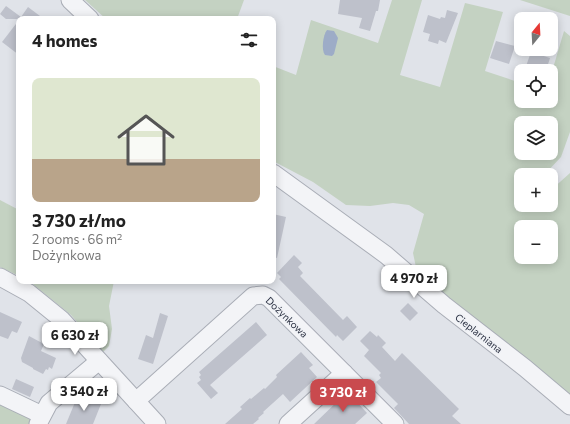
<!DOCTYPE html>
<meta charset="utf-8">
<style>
:root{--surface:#fff;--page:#f6f6f6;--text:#222;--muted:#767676;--line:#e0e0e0;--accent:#c94a4e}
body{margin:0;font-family:Commissioner,sans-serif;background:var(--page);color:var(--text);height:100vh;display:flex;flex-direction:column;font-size:15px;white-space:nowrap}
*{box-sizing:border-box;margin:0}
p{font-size:13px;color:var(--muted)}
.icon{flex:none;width:22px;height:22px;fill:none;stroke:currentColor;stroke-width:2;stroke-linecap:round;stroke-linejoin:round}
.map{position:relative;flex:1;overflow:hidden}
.side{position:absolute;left:16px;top:16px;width:260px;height:268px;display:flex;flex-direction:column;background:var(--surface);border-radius:8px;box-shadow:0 2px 10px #0003}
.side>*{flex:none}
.needle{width:26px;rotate:18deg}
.tools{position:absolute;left:514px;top:12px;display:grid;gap:8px}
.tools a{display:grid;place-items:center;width:44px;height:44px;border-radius:8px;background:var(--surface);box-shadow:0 2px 10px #0003;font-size:20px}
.price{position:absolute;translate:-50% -34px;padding:0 9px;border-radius:8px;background:#fff;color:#222;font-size:13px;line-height:26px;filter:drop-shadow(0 1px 2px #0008)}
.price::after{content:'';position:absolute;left:50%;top:24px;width:12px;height:9px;margin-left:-6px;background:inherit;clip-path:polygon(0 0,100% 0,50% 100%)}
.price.current{background:var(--accent);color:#fff}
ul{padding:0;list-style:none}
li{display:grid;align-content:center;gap:8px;height:212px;padding:0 16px}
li+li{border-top:1px solid var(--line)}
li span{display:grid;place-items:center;height:124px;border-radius:8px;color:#555}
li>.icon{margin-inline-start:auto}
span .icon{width:72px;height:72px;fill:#fffc;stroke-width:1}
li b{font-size:17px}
h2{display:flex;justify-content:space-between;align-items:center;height:48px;padding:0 16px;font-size:17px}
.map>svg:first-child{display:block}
.green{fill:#c4d2c2;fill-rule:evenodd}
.water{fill:#9dacc7}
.building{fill:#bec1cb}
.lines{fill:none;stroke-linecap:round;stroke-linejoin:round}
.minor-casing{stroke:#a9adb6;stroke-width:19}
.minor{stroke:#f3f4f7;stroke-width:17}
.labels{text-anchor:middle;stroke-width:3;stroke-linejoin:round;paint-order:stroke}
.street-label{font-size:10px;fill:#292f40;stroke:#f0f2f6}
</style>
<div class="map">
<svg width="570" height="424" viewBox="0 0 570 424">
<rect width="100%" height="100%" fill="#e0e3e9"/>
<g class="green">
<polygon points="85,0 244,0 237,19 106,19"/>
<path d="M392 0H422L400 75 440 87 465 3 503 12 485 71 521 83V101H551V75L564 31 570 36V132L561 157 544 175H521V204L516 211 528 205H551V190L570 173V400L417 272 413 253 424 214 409 205 393 203 370 206 346 205 313 182 273 161V66L296 75 311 20 378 43ZM521 123H551V153H521ZM521 227H551V257H521Z"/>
<polygon points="520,0 570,0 570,16"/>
<polygon points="0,200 19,210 19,276 0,267"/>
<polygon points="29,281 114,281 109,306 112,329 109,346 103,352 71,315"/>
<polygon points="0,401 28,415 33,424 0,424"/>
</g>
<path class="water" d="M327 30 334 31 338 38 334 54 332 56 325 55C321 50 323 35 327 30Z"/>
<g class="building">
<polygon points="340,0 380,0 378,11 376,11 370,31 359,28 362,18 338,14"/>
<polygon points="6,6 21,17 28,7 44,19 6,19 0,14"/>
<polygon points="447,10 458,13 446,43 439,40 438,44 428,41 430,34 423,32 428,15 440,19 441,17 445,18"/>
<polygon points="19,20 19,55 2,42"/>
<polygon points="496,41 515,46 509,64 490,58"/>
<polygon points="531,52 550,58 546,71 531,71 525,69"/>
<polygon points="273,214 286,217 277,258 273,257"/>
<polygon points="294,255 302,263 298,267 303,273 300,276 343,320 347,316 357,327 343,341 337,335 336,337 279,279 281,277 277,273"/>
<polygon points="408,303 418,313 410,321 400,311"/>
<polygon points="0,312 22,322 17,333 12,331 8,339 0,336"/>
<polygon points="160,313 168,316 153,364 138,359 146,335 153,338"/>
<polygon points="256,322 267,335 210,385 218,393 211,399 197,383 201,380 199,377 201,375 199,372"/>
<polygon points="370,331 377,337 378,335 386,343 382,347 395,361 402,353 459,409 452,416 461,424 409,424 394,408 398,404 376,382 381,378 379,375 381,373 364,356 369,350 360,341"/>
<polygon points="29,336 44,344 41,351 56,358 52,369 49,367 48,370 46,369 43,374 33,369 33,368 22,362 21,358"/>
<polygon points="301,352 313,365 309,368 317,377 290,402 283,394 263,412 264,413 258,418 259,419 253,424 225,424 242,409 240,407 250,398 251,399 264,388 265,389 277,377 276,375"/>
<polygon points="16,379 34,387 30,397 12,389"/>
<polygon points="78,395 101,404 93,424 66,424"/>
<polygon points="342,397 348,403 354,399 367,413 355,424 314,424"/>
</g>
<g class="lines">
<g class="minor-casing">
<g id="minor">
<polyline points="70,0 90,19"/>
<polyline points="273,173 386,255 444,305 525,368 570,406"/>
<polyline points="0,277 29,293 61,319 157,424"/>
<polyline points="0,395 42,415"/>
<polyline points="136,401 253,296 263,295 269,298 395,424"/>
<polyline points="38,424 49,403 99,361"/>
<polyline points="288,424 344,373"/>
</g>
</g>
<use href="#minor" class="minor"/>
</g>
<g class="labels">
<g class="street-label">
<text transform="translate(287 317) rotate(44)" y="4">Dożynkowa</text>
<text transform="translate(479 333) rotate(38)" y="4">Cieplarniana</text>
</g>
</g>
</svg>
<div class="tools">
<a><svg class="needle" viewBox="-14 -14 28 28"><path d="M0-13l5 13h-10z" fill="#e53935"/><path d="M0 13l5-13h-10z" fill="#767676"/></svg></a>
<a><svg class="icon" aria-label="locate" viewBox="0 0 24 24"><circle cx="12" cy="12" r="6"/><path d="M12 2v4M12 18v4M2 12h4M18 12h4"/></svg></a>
<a><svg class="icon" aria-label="layers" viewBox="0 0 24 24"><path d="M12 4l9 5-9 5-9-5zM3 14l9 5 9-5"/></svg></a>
<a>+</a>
<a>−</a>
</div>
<b class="price" style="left:414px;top:299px">4 970 zł</b>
<b class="price" style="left:75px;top:356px">6 630 zł</b>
<b class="price" style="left:84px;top:412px">3 540 zł</b>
<b class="price current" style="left:343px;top:413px">3 730 zł</b>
<section class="side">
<h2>4 homes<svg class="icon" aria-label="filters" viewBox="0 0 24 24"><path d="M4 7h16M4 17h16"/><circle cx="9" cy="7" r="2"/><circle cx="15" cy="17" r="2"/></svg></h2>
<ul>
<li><span style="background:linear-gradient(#dfe7d0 65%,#b9a48a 0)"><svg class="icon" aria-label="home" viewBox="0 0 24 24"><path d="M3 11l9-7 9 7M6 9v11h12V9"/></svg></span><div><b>3 730 zł/mo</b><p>2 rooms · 66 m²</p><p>Dożynkowa</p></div></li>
</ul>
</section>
</div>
